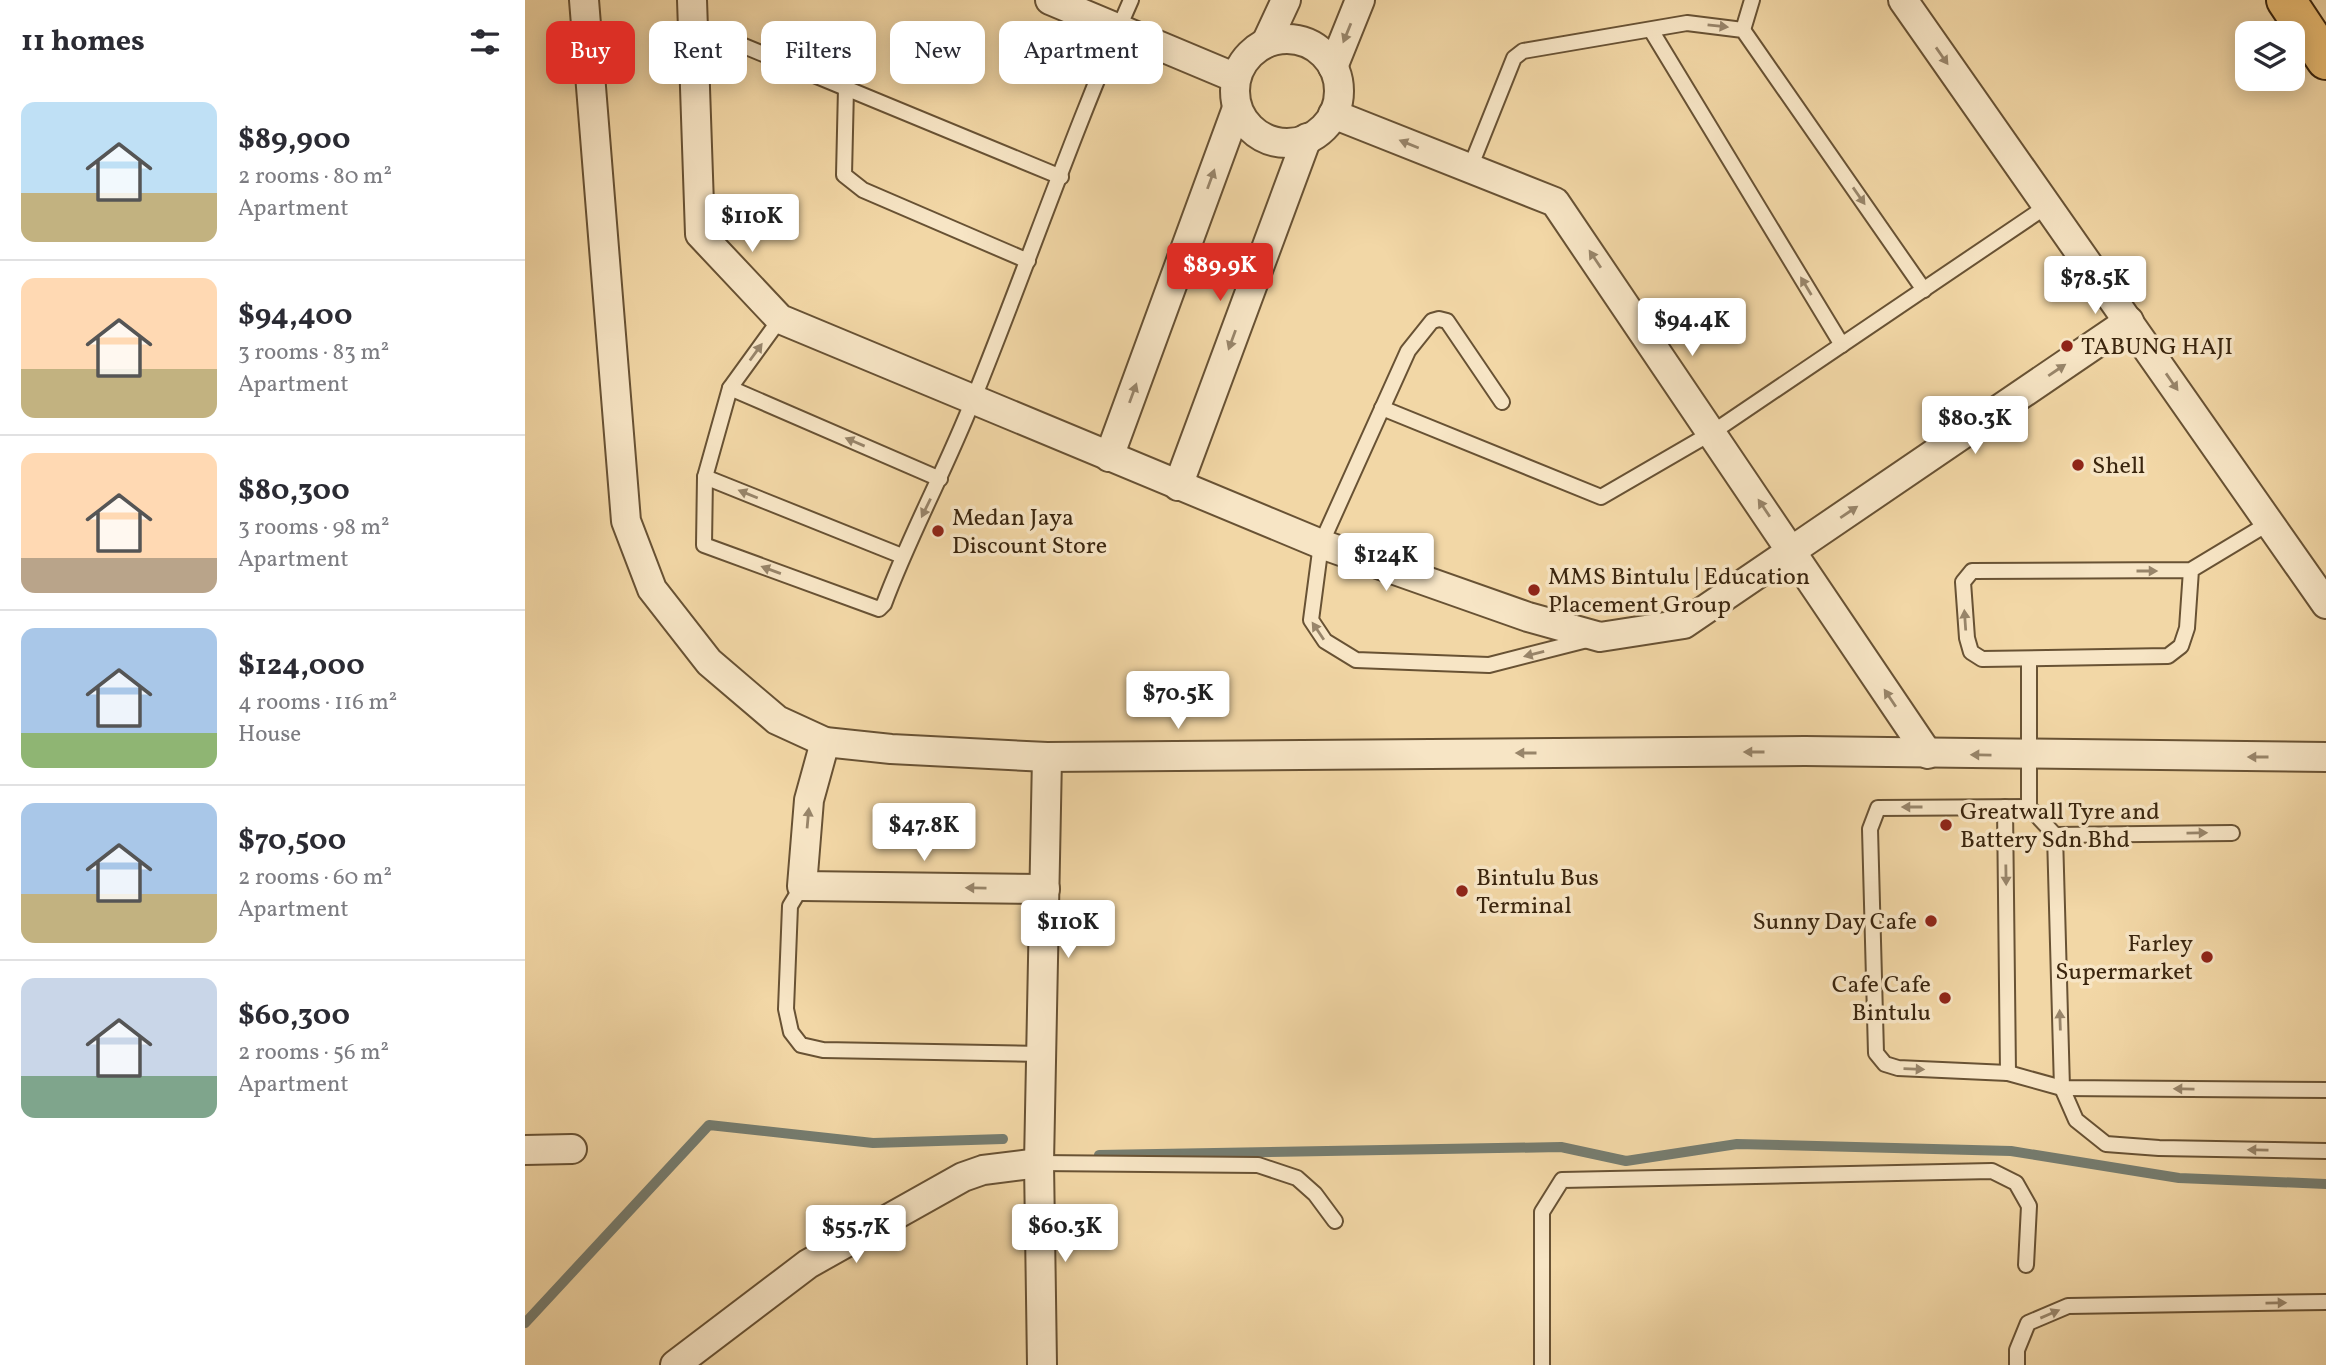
<!DOCTYPE html>
<meta charset="utf-8">
<style>
:root{--surface:#fff;--page:#f7f7f7;--text:#2b2b33;--muted:#7c7c81;--line:#e1e1e2;--accent:#d93025}
body{margin:0;font-family:Vollkorn,serif;background:var(--page);color:var(--text);height:100vh;display:flex;flex-direction:column;font-size:26px;white-space:nowrap}
*{box-sizing:border-box;margin:0}
p{font-size:23px;color:var(--muted)}
.icon{flex:none;width:38px;height:38px;fill:none;stroke:currentColor;stroke-width:2;stroke-linecap:round;stroke-linejoin:round}
.map{position:relative;flex:1;overflow:hidden}
.panel{display:flex;flex-direction:column;background:var(--surface);width:525px}
.panel>*{flex:none}
.top-card{position:absolute;left:21px;top:21px;width:665px;height:63px;display:flex;gap:14px}
.fabs{position:absolute;left:1710px;top:21px;display:grid;gap:14px}
.fabs a{display:grid;place-items:center;width:70px;height:70px;border-radius:14px;background:var(--surface);box-shadow:0 4px 18px #0003;font-size:35px}
.price{position:absolute;translate:-50% -60px;padding:0 16px;border-radius:7px;background:#fff;color:#222;font-size:23px;line-height:46px;filter:drop-shadow(0 2px 4px #0008)}
.price::after{content:'';position:absolute;left:50%;top:42px;width:21px;height:16px;margin-left:-10px;background:inherit;clip-path:polygon(0 0,100% 0,50% 100%)}
.price.on{background:var(--accent);color:#fff}
ul{padding:0;list-style:none}
li{display:flex;align-items:center;gap:21px;height:175px;padding:0 21px}
li+li{border-top:2px solid var(--line)}
li span{display:grid;place-items:center;flex:none;width:196px;height:140px;border-radius:14px;color:#555}
li>.icon{margin-inline-start:auto}
span .icon{width:84px;height:84px;fill:#fffc;stroke-width:1}
li b{font-size:30px}
h2{display:flex;justify-content:space-between;align-items:center;height:84px;padding:0 21px;font-size:30px}
.pill{padding:0 24px;border-radius:14px;background:var(--surface);box-shadow:0 4px 18px #0003;font-size:24px;line-height:63px}
.pill.on{background:var(--accent);color:#fff}
main{display:flex;flex:1;min-height:0}
.map>svg:first-child{display:block}
.lines{fill:none;stroke-linecap:round;stroke-linejoin:round}
.stream{stroke:#767d70;stroke-width:10}
.service-casing{stroke:#685234;stroke-width:18}
.minor-casing{stroke:#685234;stroke-width:32}
.primary-casing{stroke:#3a250e;stroke-width:42}
.service{stroke:#f7e5c5;stroke-width:14}
.minor{stroke:#f7e5c5;stroke-width:28}
.primary{stroke:#e9bc73;stroke-width:38}
.oneway{fill:#98856a}
.poi-dot{fill:#8f2418;stroke:#f7e5c5;stroke-width:2.5}
.labels{text-anchor:middle;stroke-width:7;stroke-linejoin:round;paint-order:stroke}
.poi-label{font-size:24px;fill:#3a250e;stroke:#f7e5c5;text-anchor:start}
</style>
<main>
<section class="panel">
<h2>11 homes<svg class="icon" aria-label="filters" viewBox="0 0 24 24"><path d="M4 7h16M4 17h16"/><circle cx="9" cy="7" r="2"/><circle cx="15" cy="17" r="2"/></svg></h2>
<ul>
<li><span style="background:linear-gradient(#bfe0f5 65%,#c2b280 0)"><svg class="icon" aria-label="home" viewBox="0 0 24 24"><path d="M3 11l9-7 9 7M6 9v11h12V9"/></svg></span><div><b>$89,900</b><p>2 rooms · 80 m²</p><p>Apartment</p></div></li>
<li><span style="background:linear-gradient(#ffd9b3 65%,#c2b280 0)"><svg class="icon" aria-label="home" viewBox="0 0 24 24"><path d="M3 11l9-7 9 7M6 9v11h12V9"/></svg></span><div><b>$94,400</b><p>3 rooms · 83 m²</p><p>Apartment</p></div></li>
<li><span style="background:linear-gradient(#ffd9b3 75%,#b9a48a 0)"><svg class="icon" aria-label="home" viewBox="0 0 24 24"><path d="M3 11l9-7 9 7M6 9v11h12V9"/></svg></span><div><b>$80,300</b><p>3 rooms · 98 m²</p><p>Apartment</p></div></li>
<li><span style="background:linear-gradient(#a9c7e8 75%,#8fb573 0)"><svg class="icon" aria-label="home" viewBox="0 0 24 24"><path d="M3 11l9-7 9 7M6 9v11h12V9"/></svg></span><div><b>$124,000</b><p>4 rooms · 116 m²</p><p>House</p></div></li>
<li><span style="background:linear-gradient(#a9c7e8 65%,#c2b280 0)"><svg class="icon" aria-label="home" viewBox="0 0 24 24"><path d="M3 11l9-7 9 7M6 9v11h12V9"/></svg></span><div><b>$70,500</b><p>2 rooms · 60 m²</p><p>Apartment</p></div></li>
<li><span style="background:linear-gradient(#c9d6e8 70%,#7fa58c 0)"><svg class="icon" aria-label="home" viewBox="0 0 24 24"><path d="M3 11l9-7 9 7M6 9v11h12V9"/></svg></span><div><b>$60,300</b><p>2 rooms · 56 m²</p><p>Apartment</p></div></li>
</ul>
</section>
<div class="map">
<svg width="1801" height="1365" viewBox="0 0 1801 1365">
<rect width="100%" height="100%" fill="#f2d7a6"/>
<filter id="stains"><feTurbulence type="fractalNoise" baseFrequency=".00286" numOctaves="4"/><feColorMatrix values="0 0 0 0 .2 0 0 0 0 .09 0 0 0 0 .02 0 0 0 .5 -.17"/></filter>
<radialGradient id="worn" r=".72"><stop offset=".6" stop-color="#630" stop-opacity="0"/><stop offset="1" stop-color="#630" stop-opacity=".3"/></radialGradient>
<g class="lines">
<g class="stream">
<polyline points="574,1155 1036,1147 1101,1161 1212,1144 1486,1151 1654,1178 1801,1184"/>
<polyline points="0,1323 184,1125 348,1143 478,1139"/>
</g>
<g class="service-casing">
<g id="service">
<polyline points="168,25 536,177"/>
<polyline points="1126,30 1317,345"/>
<polyline points="1218,30 1227,0"/>
<polyline points="321,88 319,175 338,190 503,261"/>
<polyline points="945,168 989,58 998,51 1162,23 1218,30 1399,290"/>
<path d="M255 319 205 388 180 477 179 545 354 609 359 604C385 534 421 469 448 400 502 267 548 131 606 0"/>
<polyline points="205,388 415,479"/>
<polyline points="977,402 922,321 914,319 907,321 883,351 796,544 786,620 800,641 831,660 964,665 1066,639"/>
<polyline points="857,408 1076,497 1188,432 1522,206"/>
<polyline points="180,477 377,556"/>
<polyline points="1666,570 1447,571 1438,582 1442,638 1446,652 1457,659 1643,656 1656,646 1662,628 1666,570 1744,523"/>
<polyline points="1504,660 1504,807 1530,835 1537,1088 1551,1120 1581,1144 1634,1148 1801,1151"/>
<polyline points="1480,807 1483,1073"/>
<polyline points="1504,807 1353,808 1345,829 1351,1053 1360,1064 1373,1068 1483,1073 1537,1088 1801,1090"/>
<polyline points="1530,835 1707,833"/>
<polyline points="277,886 265,906 261,1009 266,1032 276,1045 298,1050 516,1054"/>
<polyline points="514,1163 733,1165 772,1178 790,1194 810,1221"/>
<polyline points="1017,1365 1017,1212 1037,1180 1467,1171 1491,1183 1504,1206 1501,1265"/>
<polyline points="1492,1365 1492,1350 1503,1323 1543,1306 1801,1302"/>
</g>
</g>
<g class="minor-casing">
<g id="minor">
<polyline points="59,0 101,521 127,589 184,662 252,720 300,742 366,749 522,757 1280,751 1801,757"/>
<polyline points="167,0 175,234 255,319 796,544 1003,617 1075,637 1159,624 1604,321"/>
<polyline points="525,0 711,78"/>
<polyline points="1378,0 1801,604"/>
<circle cx="762" cy="91" r="52"/>
<polyline points="741,43 761,0"/>
<polyline points="808,67 835,0"/>
<polyline points="808,114 1030,202 1403,754"/>
<polyline points="584,457 712,108"/>
<polyline points="653,486 782,138"/>
<polyline points="300,742 284,800 277,886 520,889"/>
<polyline points="0,1150 47,1149"/>
<polyline points="150,1365 283,1264 438,1177 458,1170 514,1163"/>
<polyline points="517,1365 514,1163 522,757"/>
</g>
</g>
<g class="primary-casing">
<polyline id="primary" points="1761,0 1801,60"/>
</g>
<use href="#service" class="service"/>
<use href="#minor" class="minor"/>
<use href="#primary" class="primary"/>
</g>
<defs><path id="oneway-solid" d="M-6-.8H1V-3.2L6.5 0L1 3.2V.8H-6Z" transform="scale(1.75)"/></defs>
<g class="oneway">
<use href="#oneway-solid" transform="translate(1193 26) rotate(6)"/>
<use href="#oneway-solid" transform="translate(822 33) rotate(112)"/>
<use href="#oneway-solid" transform="translate(1417 56) rotate(55)"/>
<use href="#oneway-solid" transform="translate(884 144) rotate(-158)"/>
<use href="#oneway-solid" transform="translate(686 179) rotate(-70)"/>
<use href="#oneway-solid" transform="translate(1334 196) rotate(55)"/>
<use href="#oneway-solid" transform="translate(1070 259) rotate(-124)"/>
<use href="#oneway-solid" transform="translate(1281 286) rotate(-121)"/>
<use href="#oneway-solid" transform="translate(707 340) rotate(110)"/>
<use href="#oneway-solid" transform="translate(231 352) rotate(-54)"/>
<use href="#oneway-solid" transform="translate(1532 370) rotate(-34)"/>
<use href="#oneway-solid" transform="translate(1647 382) rotate(55)"/>
<use href="#oneway-solid" transform="translate(608 393) rotate(-70)"/>
<use href="#oneway-solid" transform="translate(330 442) rotate(-157)"/>
<use href="#oneway-solid" transform="translate(223 494) rotate(-158)"/>
<use href="#oneway-solid" transform="translate(401 508) rotate(116)"/>
<use href="#oneway-solid" transform="translate(1239 508) rotate(-124)"/>
<use href="#oneway-solid" transform="translate(1324 512) rotate(-34)"/>
<use href="#oneway-solid" transform="translate(246 570) rotate(-160)"/>
<use href="#oneway-solid" transform="translate(1622 571)"/>
<use href="#oneway-solid" transform="translate(1440 620) rotate(-94)"/>
<use href="#oneway-solid" transform="translate(793 631) rotate(-124)"/>
<use href="#oneway-solid" transform="translate(1009 654) rotate(166)"/>
<use href="#oneway-solid" transform="translate(1365 698) rotate(-124)"/>
<use href="#oneway-solid" transform="translate(1229 752) rotate(180)"/>
<use href="#oneway-solid" transform="translate(1001 753) rotate(180)"/>
<use href="#oneway-solid" transform="translate(1456 755) rotate(-179)"/>
<use href="#oneway-solid" transform="translate(1733 757) rotate(-180)"/>
<use href="#oneway-solid" transform="translate(1387 807) rotate(180)"/>
<use href="#oneway-solid" transform="translate(283 818) rotate(-85)"/>
<use href="#oneway-solid" transform="translate(1672 833) rotate(-1)"/>
<use href="#oneway-solid" transform="translate(1481 875) rotate(89)"/>
<use href="#oneway-solid" transform="translate(451 888) rotate(-179)"/>
<use href="#oneway-solid" transform="translate(1535 1020) rotate(-92)"/>
<use href="#oneway-solid" transform="translate(1389 1069) rotate(2)"/>
<use href="#oneway-solid" transform="translate(1659 1089) rotate(-179)"/>
<use href="#oneway-solid" transform="translate(1733 1150) rotate(-179)"/>
<use href="#oneway-solid" transform="translate(1751 1303) rotate(-1)"/>
<use href="#oneway-solid" transform="translate(1525 1314) rotate(-23)"/>
</g>
<g class="poi-dot">
<circle cx="1542" cy="346" r="7"/>
<circle cx="1553" cy="465" r="7"/>
<circle cx="413" cy="531" r="7"/>
<circle cx="1009" cy="590" r="7"/>
<circle cx="1421" cy="825" r="7"/>
<circle cx="937" cy="891" r="7"/>
<circle cx="1406" cy="921" r="7"/>
<circle cx="1682" cy="957" r="7"/>
<circle cx="1420" cy="998" r="7"/>
</g>
<g class="labels">
<g class="poi-label">
<text x="1556" y="354">TABUNG HAJI</text>
<text x="1567" y="473">Shell</text>
<text x="427" y="525">Medan Jaya<tspan x="427" dy="28">Discount Store</tspan></text>
<text x="1023" y="584">MMS Bintulu | Education<tspan x="1023" dy="28">Placement Group</tspan></text>
<text x="1435" y="819">Greatwall Tyre and<tspan x="1435" dy="28">Battery Sdn Bhd</tspan></text>
<text x="951" y="885">Bintulu Bus<tspan x="951" dy="28">Terminal</tspan></text>
<text x="1392" y="929" text-anchor="end">Sunny Day Cafe</text>
<text x="1668" y="951" text-anchor="end">Farley<tspan x="1668" dy="28">Supermarket</tspan></text>
<text x="1406" y="992" text-anchor="end">Cafe Cafe<tspan x="1406" dy="28">Bintulu</tspan></text>
</g>
</g>
<rect width="100%" height="100%" filter="url(#stains)"/>
<rect width="100%" height="100%" fill="url(#worn)"/>
</svg>
<div class="fabs">
<a><svg class="icon" aria-label="layers" viewBox="0 0 24 24"><path d="M12 4l9 5-9 5-9-5zM3 14l9 5 9-5"/></svg></a>
</div>
<b class="price" style="left:227px;top:254px">$110K</b>
<b class="price on" style="left:695px;top:303px">$89.9K</b>
<b class="price" style="left:1570px;top:316px">$78.5K</b>
<b class="price" style="left:1167px;top:358px">$94.4K</b>
<b class="price" style="left:1450px;top:456px">$80.3K</b>
<b class="price" style="left:861px;top:593px">$124K</b>
<b class="price" style="left:653px;top:731px">$70.5K</b>
<b class="price" style="left:399px;top:863px">$47.8K</b>
<b class="price" style="left:543px;top:960px">$110K</b>
<b class="price" style="left:540px;top:1264px">$60.3K</b>
<b class="price" style="left:331px;top:1265px">$55.7K</b>
<div class="top-card">
<a class="pill on">Buy</a>
<a class="pill">Rent</a>
<a class="pill">Filters</a>
<a class="pill">New</a>
<a class="pill">Apartment</a>
</div>
</div>
</main>
